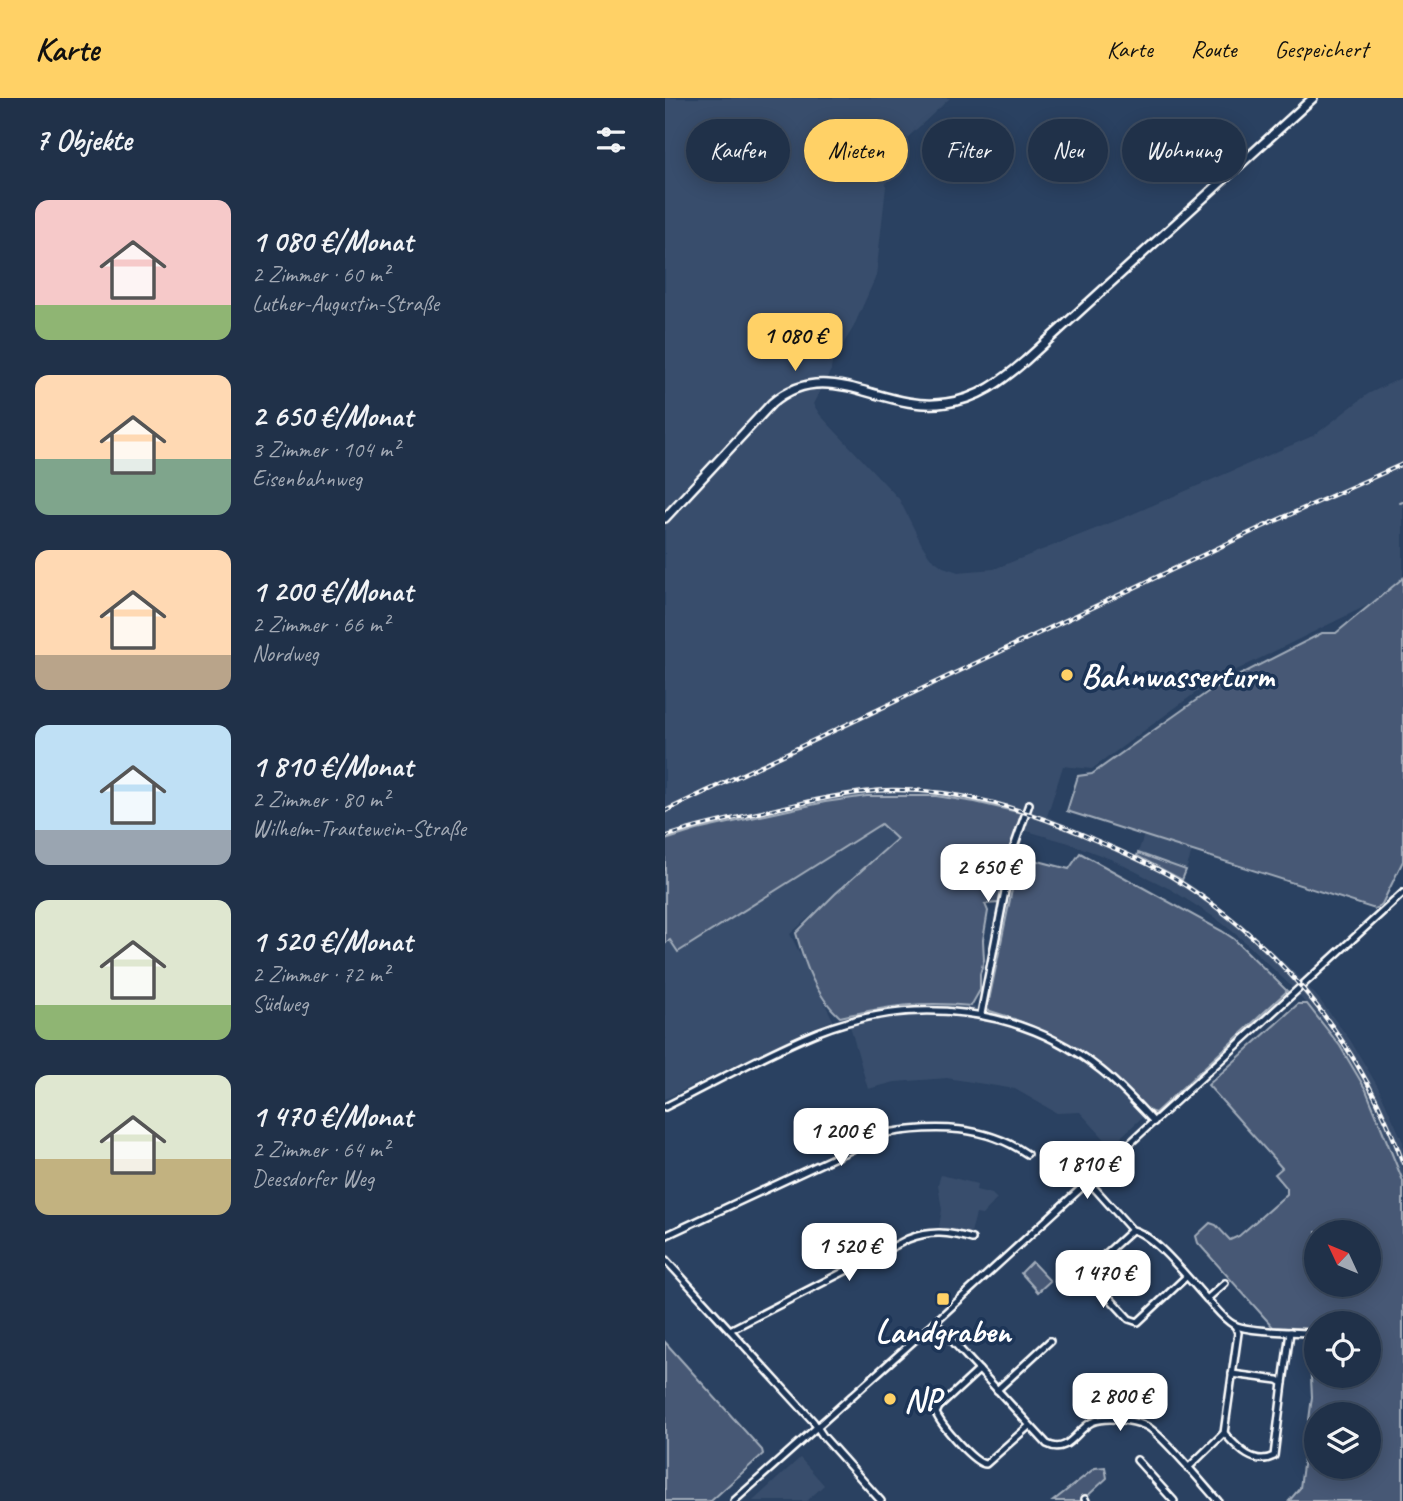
<!DOCTYPE html>
<html lang="de">
<meta charset="utf-8">
<style>
:root{--surface:#203149;--page:#2d3d53;--text:#f1f3f6;--muted:#a2a9b4;--line:#3d4c61;--accent:#ffd166}
body{margin:0;font-family:Caveat,sans-serif;background:var(--page);color:var(--text);height:100vh;display:flex;flex-direction:column;font-size:26px;white-space:nowrap}
*{box-sizing:border-box;margin:0}
p{font-size:23px;color:var(--muted)}
.icon{flex:none;width:38px;height:38px;fill:none;stroke:currentColor;stroke-width:2;stroke-linecap:round;stroke-linejoin:round}
.map{position:relative;flex:1;overflow:hidden}
.details{display:flex;flex-direction:column;background:var(--surface);width:665px}
.details>*{flex:none}
.top-card{position:absolute;left:21px;top:21px;width:611px;height:63px;display:flex;gap:14px}
.needle{width:46px;rotate:314deg}
.tools{position:absolute;left:639px;top:1122px;display:grid;gap:14px}
.tools a{display:grid;place-items:center;width:77px;height:77px;border-radius:50%;background:var(--surface);box-shadow:0 4px 18px #0003,0 0 0 2px var(--line);font-size:35px}
.price{position:absolute;translate:-50% -60px;padding:0 16px;border-radius:14px;background:#fff;color:#222;font-size:23px;line-height:46px;filter:drop-shadow(0 2px 4px #0008)}
.price::after{content:'';position:absolute;left:50%;top:42px;width:21px;height:16px;margin-left:-10px;background:inherit;clip-path:polygon(0 0,100% 0,50% 100%)}
.price.on{background:var(--accent);color:#111}
ul{padding:0;list-style:none}
li{display:flex;align-items:center;gap:21px;height:175px;padding:0 35px}
li span{display:grid;place-items:center;flex:none;width:196px;height:140px;border-radius:14px;color:#555}
li>.icon{margin-inline-start:auto}
span .icon{width:84px;height:84px;fill:#fffc;stroke-width:1}
li b{font-size:30px}
h2{display:flex;justify-content:space-between;align-items:center;height:84px;padding:0 35px;font-size:30px}
.tag{padding:0 24px;border-radius:32px;background:var(--surface);box-shadow:0 4px 18px #0003,0 0 0 2px var(--line);font-size:24px;line-height:63px}
.tag.on{background:var(--accent);color:#111}
header{display:flex;align-items:center;gap:42px;box-sizing:border-box;height:98px;padding:0 35px;background:var(--accent);color:#111}
header strong{font-size:33px}
nav{display:flex;gap:38px;margin-inline-start:auto;font-size:24px}
main{display:flex;flex:1;min-height:0}
.map>svg:first-child{display:block}
.built{fill:#394e6c}
.green{fill:#465975;stroke:#a2acba;stroke-width:2;fill-rule:evenodd}
.lines{fill:none;stroke-linecap:round;stroke-linejoin:round}
.stream{stroke:#a7b1be;stroke-width:2}
.street-casing{stroke:#fff;stroke-width:10}
.secondary-casing{stroke:#fff;stroke-width:12}
.street{stroke:#1d3557;stroke-width:5}
.secondary{stroke:#1d3557;stroke-width:7}
.rail-casing{stroke:#fff;stroke-width:4.5}
.rail{stroke:#1d3557;stroke-width:2;stroke-dasharray:5;stroke-linecap:butt}
.poi-dot{fill:#ffd166;stroke:#1d3557;stroke-width:2.5}
.labels{text-anchor:middle;stroke-width:7;stroke-linejoin:round;paint-order:stroke}
.poi-label{font-size:33px;font-weight:bold;fill:#fff;stroke:#1d3557;text-anchor:start}
</style>
<header>
<strong>Karte</strong>
<nav><a>Karte</a><a>Route</a><a>Gespeichert</a></nav>
</header>
<main>
<section class="details">
<h2>7 Objekte<svg class="icon" aria-label="filters" viewBox="0 0 24 24"><path d="M4 7h16M4 17h16"/><circle cx="9" cy="7" r="2"/><circle cx="15" cy="17" r="2"/></svg></h2>
<ul>
<li><span style="background:linear-gradient(#f6c9c9 75%,#8fb573 0)"><svg class="icon" aria-label="home" viewBox="0 0 24 24"><path d="M3 11l9-7 9 7M6 9v11h12V9"/></svg></span><div><b>1 080 €/Monat</b><p>2 Zimmer · 60 m²</p><p>Luther-Augustin-Straße</p></div></li>
<li><span style="background:linear-gradient(#ffd9b3 60%,#7fa58c 0)"><svg class="icon" aria-label="home" viewBox="0 0 24 24"><path d="M3 11l9-7 9 7M6 9v11h12V9"/></svg></span><div><b>2 650 €/Monat</b><p>3 Zimmer · 104 m²</p><p>Eisenbahnweg</p></div></li>
<li><span style="background:linear-gradient(#ffd9b3 75%,#b9a48a 0)"><svg class="icon" aria-label="home" viewBox="0 0 24 24"><path d="M3 11l9-7 9 7M6 9v11h12V9"/></svg></span><div><b>1 200 €/Monat</b><p>2 Zimmer · 66 m²</p><p>Nordweg</p></div></li>
<li><span style="background:linear-gradient(#bfe0f5 75%,#9aa5b1 0)"><svg class="icon" aria-label="home" viewBox="0 0 24 24"><path d="M3 11l9-7 9 7M6 9v11h12V9"/></svg></span><div><b>1 810 €/Monat</b><p>2 Zimmer · 80 m²</p><p>Wilhelm-Trautewein-Straße</p></div></li>
<li><span style="background:linear-gradient(#dfe7d0 75%,#8fb573 0)"><svg class="icon" aria-label="home" viewBox="0 0 24 24"><path d="M3 11l9-7 9 7M6 9v11h12V9"/></svg></span><div><b>1 520 €/Monat</b><p>2 Zimmer · 72 m²</p><p>Südweg</p></div></li>
<li><span style="background:linear-gradient(#dfe7d0 60%,#c2b280 0)"><svg class="icon" aria-label="home" viewBox="0 0 24 24"><path d="M3 11l9-7 9 7M6 9v11h12V9"/></svg></span><div><b>1 470 €/Monat</b><p>2 Zimmer · 64 m²</p><p>Deesdorfer Weg</p></div></li>
</ul>
</section>
<div class="map">
<svg width="738" height="1403" viewBox="0 0 738 1403">
<rect width="100%" height="100%" fill="#2a4161"/>
<filter id="ink" filterUnits="userSpaceOnUse"><feTurbulence type="fractalNoise" baseFrequency=".0143" numOctaves="2"/><feDisplacementMap in="SourceGraphic" scale="14" xChannelSelector="R" yChannelSelector="G"/><feConvolveMatrix kernelMatrix="1 2 1 2 8 2 1 2 1" color-interpolation-filters="sRGB"/></filter>
<g filter="url(#ink)">
<g class="built">
<polygon points="0,0 285,0 226,55 224,61 211,178 188,230 167,264 166,272 148,306 155,317 234,401 257,447 265,459 278,469 293,474 329,471 463,418 650,337 703,296 738,279 738,480 705,506 541,587 427,671 398,668 382,718 472,758 504,773 529,789 576,825 635,880 654,901 685,942 713,989 738,1044 738,1083 701,992 675,948 628,890 578,842 552,821 507,792 448,762 404,745 313,719 217,726 232,741 125,836 168,922 140,933 0,1001"/>
<polygon points="479,737 527,753 521,772 473,755"/>
<polygon points="237,906 306,908 353,921 376,931 431,963 484,1013 446,1048 415,1014 392,1015 350,991 282,980 230,984 203,991 182,917"/>
<polygon points="276,1077 312,1086 311,1092 327,1096 332,1101 317,1117 311,1116 305,1138 274,1129 277,1112 273,1086"/>
<polygon points="135,1360 159,1387 142,1403 88,1403"/>
</g>
<g class="green">
<polygon points="738,480 738,763 717,806 710,811 402,713 413,678 427,676 547,591 657,535 671,535"/>
<path d="M202 698H271L310 704 357 715 345 751 334 805 320 806 323 813 318 842 319 862 315 876V892L306 908C255 903 224 908 175 919 150 897 140 866 131 835L170 796 232 741 216 726 13 854 5 842 0 845V742L32 732 160 704Z"/>
<path d="M415 755 557 833 569 841 622 893 490 1015 484 1013C431 960 394 933 322 912L354 758 404 771Z"/>
<polygon points="473,755 521,772 517,782 472,758"/>
<path d="M633 906H642L675 948 701 992 738 1083V1403H624L635 1390 647 1299 645 1261 649 1231 608 1229 533 1145 531 1138 545 1125 551 1127 565 1142 574 1138 622 1096V1090L610 1076 617 1070 543 987ZM651 1134H704V1186H651ZM651 1225H704V1278H651ZM651 1316H704V1368H651Z"/>
<polygon points="367,1164 385,1183 373,1194 356,1175"/>
<polygon points="0,1244 97,1352 98,1356 46,1403 0,1403"/>
<polygon points="440,1369 442,1380 417,1403 388,1403 430,1370"/>
</g>
<g class="lines">
<polyline class="stream" points="735,405 738,404"/>
<g class="street-casing">
<g id="street">
<polyline points="316,916 348,752 364,706"/>
<path d="M0 1009C50 984 101 955 153 934 248 897 355 908 436 972 455 987 472 1006 489 1024"/>
<path d="M424 1084 467 1132C489 1136 525 1183 542 1201 550 1209 558 1221 569 1227 584 1234 627 1234 645 1235"/>
<polyline points="467,1132 423,1172 425,1179 464,1221 473,1224 521,1179"/>
<path d="M0 1138 222 1035C270 1027 320 1027 362 1056"/>
<polyline points="0,1161 148,1323 158,1338 216,1403"/>
<polyline points="542,1201 560,1185"/>
<path d="M270 1224 382 1346C403 1357 411 1332 427 1324 442 1318 467 1322 481 1328 495 1334 540 1389 553 1403"/>
<path d="M65 1232 243 1141C266 1132 284 1134 307 1141"/>
<path d="M314 1272 274 1309 271 1315C276 1327 309 1366 321 1366L364 1328"/>
<polyline points="618,1285 625,1234"/>
<polyline points="332,1292 385,1243"/>
<path d="M559 1335C571 1348 588 1369 609 1358L618 1285 613 1282 567 1276"/>
<polyline points="472,1362 509,1403"/>
<polyline points="523,1370 559,1335 573,1235 570,1227"/>
<polyline points="420,1401 421,1403"/>
<polyline points="69,1403 270,1224 738,795"/>
</g>
</g>
<g class="secondary-casing">
<path id="secondary" d="M0 420 107 305C163 257 217 315 281 305 313 301 337 283 360 263L648 0"/>
</g>
<use href="#street" class="street"/>
<use href="#secondary" class="secondary"/>
<g class="rail-casing">
<g id="rail">
<polyline points="0,713 597,429 738,366"/>
<path d="M0 739C33 727 68 721 102 713 143 704 185 693 227 692 295 691 359 711 421 738 450 751 480 763 507 779 615 845 696 946 738 1065"/>
</g>
</g>
<use href="#rail" class="rail"/>
</g>
</g>
<g class="poi-dot">
<circle cx="402" cy="577" r="7"/>
<rect x="271" y="1194" width="14" height="14" rx="3.5"/>
<circle cx="225" cy="1301" r="7"/>
</g>
<g class="labels">
<g class="poi-label">
<text x="416" y="589">Bahnwasserturm</text>
<text x="278" y="1244" text-anchor="middle">Landgraben</text>
<text x="239" y="1313">NP</text>
</g>
</g>
</svg>
<div class="tools">
<a><svg class="needle" viewBox="-14 -14 28 28"><path d="M0-13l5 13h-10z" fill="#e53935"/><path d="M0 13l5-13h-10z" fill="#a2a9b4"/></svg></a>
<a><svg class="icon" aria-label="locate" viewBox="0 0 24 24"><circle cx="12" cy="12" r="6"/><path d="M12 2v4M12 18v4M2 12h4M18 12h4"/></svg></a>
<a><svg class="icon" aria-label="layers" viewBox="0 0 24 24"><path d="M12 4l9 5-9 5-9-5zM3 14l9 5 9-5"/></svg></a>
</div>
<b class="price on" style="left:130px;top:275px">1 080 €</b>
<b class="price" style="left:323px;top:806px">2 650 €</b>
<b class="price" style="left:176px;top:1070px">1 200 €</b>
<b class="price" style="left:422px;top:1103px">1 810 €</b>
<b class="price" style="left:184px;top:1185px">1 520 €</b>
<b class="price" style="left:438px;top:1212px">1 470 €</b>
<b class="price" style="left:455px;top:1335px">2 800 €</b>
<div class="top-card">
<a class="tag">Kaufen</a>
<a class="tag on">Mieten</a>
<a class="tag">Filter</a>
<a class="tag">Neu</a>
<a class="tag">Wohnung</a>
</div>
</div>
</main>
